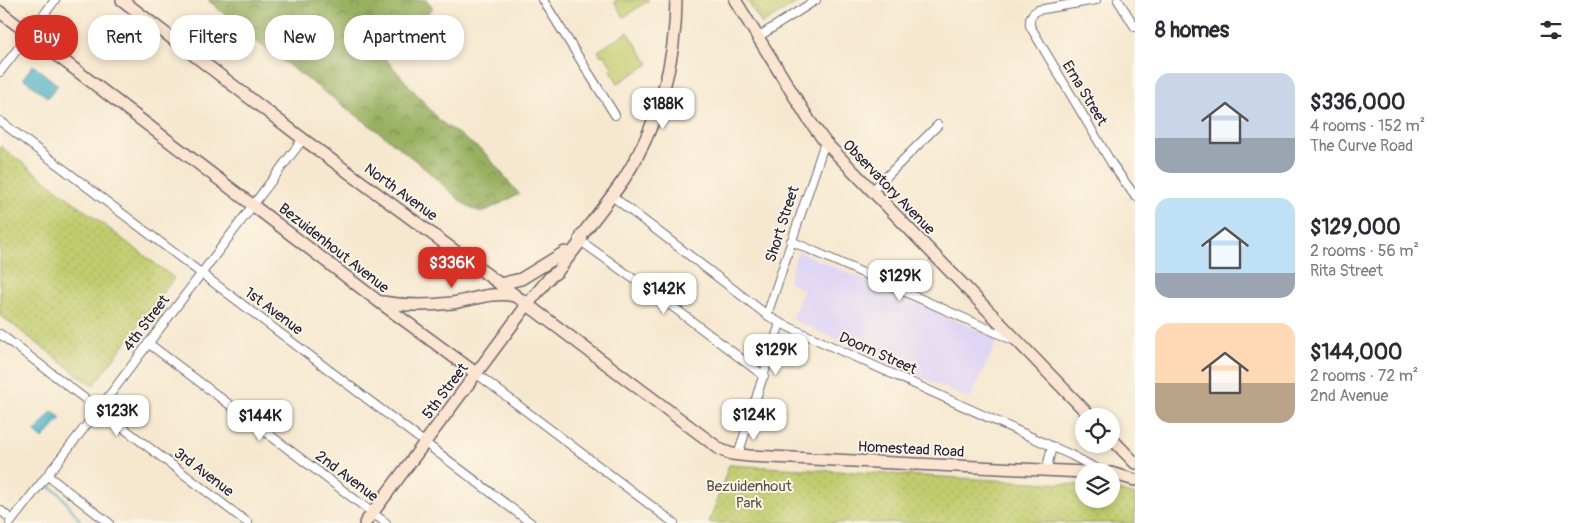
<!DOCTYPE html>
<meta charset="utf-8">
<style>
:root{--surface:#fff;--page:#f7f7f7;--text:#2b2b33;--muted:#7c7c81;--accent:#d93025}
body{margin:0;font-family:Pangolin,sans-serif;background:var(--page);color:var(--text);height:100vh;display:flex;flex-direction:column;font-size:19px;white-space:nowrap}
*{box-sizing:border-box;margin:0}
p{font-size:16px;color:var(--muted)}
.icon{flex:none;width:28px;height:28px;fill:none;stroke:currentColor;stroke-width:2;stroke-linecap:round;stroke-linejoin:round}
.map{position:relative;flex:1;overflow:hidden}
.details{display:flex;flex-direction:column;background:var(--surface);width:450px}
.details>*{flex:none}
.banner{position:absolute;left:15px;top:15px;width:475px;height:45px;display:flex;gap:10px}
.tools{position:absolute;left:1075px;top:408px;display:grid;gap:10px}
.tools a{display:grid;place-items:center;width:45px;height:45px;border-radius:50%;background:var(--surface);box-shadow:0 2px 8px #0003;font-size:25px}
.price{position:absolute;translate:-50% -42px;padding:0 11px;border-radius:10px;background:#fff;color:#222;font-size:16px;line-height:32px;filter:drop-shadow(0 1px 2px #0008)}
.price::after{content:'';position:absolute;left:50%;top:30px;width:15px;height:11px;margin-left:-8px;background:inherit;clip-path:polygon(0 0,100% 0,50% 100%)}
.price.current{background:var(--accent);color:#fff}
ul{padding:0;list-style:none}
li{display:flex;align-items:center;gap:15px;height:125px;padding:0 20px}
li span{display:grid;place-items:center;flex:none;width:140px;height:100px;border-radius:15px;color:#555}
li>.icon{margin-inline-start:auto}
span .icon{width:60px;height:60px;fill:#fffc;stroke-width:1}
li b{font-size:21px}
h2{display:flex;justify-content:space-between;align-items:center;height:60px;padding:0 20px;font-size:21px}
.tag{padding:0 18px;border-radius:20px;background:var(--surface);box-shadow:0 2px 8px #0003;font-size:18px;line-height:45px}
.tag.current{background:var(--accent);color:#fff}
main{display:flex;flex:1;min-height:0}
.map>svg:first-child{display:block}
.built{fill:#dfd5f5}
.forest{fill:url(#forest-crowns);stroke:#5d694e}
.park{fill:url(#park-dots);stroke:#717754}
.garden{fill:#c0cc6d;stroke:#717754}
.water{fill:#45aec5;stroke:#346880}
.lines{fill:none;stroke-linecap:round;stroke-linejoin:round}
.stream{stroke:#45aec5;stroke-width:2}
.street-casing{stroke:#6c676f;stroke-width:10}
.secondary-casing{stroke:#6c676f;stroke-width:14}
.street{stroke:#fff;stroke-width:8}
.secondary{stroke:#fce5d0;stroke-width:11}
.labels{text-anchor:middle;stroke-width:4;stroke-linejoin:round;paint-order:stroke}
.street-label{font-size:15px;fill:#22223b;stroke:#fcf5e5}
.park-label{font-size:15px;fill:#51554a;stroke:#fcf5e5}
</style>
<main>
<div class="map">
<svg width="1135" height="523" viewBox="0 0 1135 523">
<defs>
<pattern id="forest-crowns" width="20" height="18" patternUnits="userSpaceOnUse" patternTransform="scale(1.25)"><rect width="20" height="18" fill="#98b060"/><path d="M2 6a3 3 0 1 1 6 0M12 15a3 3 0 1 1 6 0" fill="none" stroke="#7c8f50"/></pattern>
<pattern id="park-dots" width="8" height="8" patternUnits="userSpaceOnUse" patternTransform="scale(1.25)"><rect width="8" height="8" fill="#c0cc6d"/><path d="M2 2h.1M6 6h.1" fill="none" stroke="#a5af5f" stroke-width="1.8" stroke-linecap="round"/></pattern>
</defs>
<rect width="100%" height="100%" fill="#fcf5e5"/>
<filter id="ink" filterUnits="userSpaceOnUse"><feTurbulence type="fractalNoise" baseFrequency=".02" numOctaves="2"/><feDisplacementMap in="SourceGraphic" scale="10" xChannelSelector="R" yChannelSelector="G"/><feConvolveMatrix kernelMatrix="1 2 1 2 8 2 1 2 1" color-interpolation-filters="sRGB"/></filter>
<filter id="wash" filterUnits="userSpaceOnUse"><feTurbulence type="fractalNoise" baseFrequency=".0096" numOctaves="4" result="noise"/><feDisplacementMap in="SourceGraphic" scale="20" xChannelSelector="R" yChannelSelector="G"/><feGaussianBlur stdDeviation="1.12" result="paint"/><feColorMatrix in="noise" values="0 0 0 0 0 0 0 0 0 0 0 0 0 0 0 0 0 1.4 0 .05"/><feComposite in="paint" operator="in"/></filter>
<g filter="url(#wash)">
<rect width="100%" height="100%" fill="#f6e8cf"/>
<polygon class="built" points="798,251 998,339 970,399 791,319 804,290 788,282"/>
<polygon class="forest" points="208,0 426,0 433,9 377,49 440,121 485,153 519,194 481,213 463,203 421,165 383,135 253,39"/>
<g class="park">
<polygon points="747,0 801,0 762,24"/>
<polygon points="0,146 174,278 93,386 0,315"/>
<polygon points="729,465 1084,485 1084,499 1111,499 1111,488 1135,495 1135,523 709,523"/>
</g>
<g class="garden">
<polygon points="617,0 649,0 624,17 614,2"/>
<polygon points="628,32 649,64 618,83 610,69 612,67 604,55 601,56 598,51"/>
</g>
<g class="water">
<polygon points="33,65 58,85 48,98 23,78"/>
<polygon points="52,411 61,418 43,439 35,432"/>
</g>
<g class="lines">
<polyline class="stream" points="50,487 60,494 82,523"/>
</g>
</g>
<g filter="url(#ink)">
<g class="lines">
<g class="street-casing">
<g id="street">
<polyline points="543,0 615,115"/>
<path d="M1096 0 1038 10C1031 14 1029 18 1030 26L1112 164 1135 196"/>
<polyline points="1118,0 1135,27"/>
<polyline points="758,37 816,0"/>
<polyline points="0,72 55,0"/>
<polyline points="0,121 531,523"/>
<polyline points="872,191 938,125"/>
<polyline points="612,196 767,315 780,323 1071,455 1101,471"/>
<polyline points="578,239 677,310 764,376"/>
<polyline points="791,241 1013,340"/>
<polyline points="767,315 825,142"/>
<polyline points="0,334 248,523"/>
<polyline points="148,343 386,523"/>
<polyline points="477,374 674,523"/>
<polyline points="738,455 780,323"/>
<polyline points="1046,471 1052,447"/>
<polyline points="48,476 109,523"/>
<polyline points="0,510 12,520"/>
<polyline points="10,523 99,409 303,139"/>
</g>
</g>
<g class="secondary-casing">
<g id="secondary">
<polyline points="122,0 303,139 500,284 721,450 732,454 749,456 1084,472"/>
<polyline points="735,0 809,120 825,142 1090,416"/>
<polyline points="0,12 378,301 477,374"/>
<polyline points="500,284 521,279 565,252"/>
<path d="M382 302C405 306 428 306 452 303 472 300 494 291 514 296"/>
<polyline points="1111,438 1135,463"/>
<polyline points="1111,473 1135,480"/>
<path d="M365 523 527 305 550 277 557 272 581 241 582 235C596 216 611 198 624 179 658 126 676 62 676 0"/>
</g>
</g>
<use href="#street" class="street"/>
<use href="#secondary" class="secondary"/>
</g>
</g>
<g class="labels">
<g class="street-label">
<text transform="translate(1085 93) rotate(59)" y="5">Erna Street</text>
<text transform="translate(889 187) rotate(46)" y="5">Observatory Avenue</text>
<text transform="translate(401 192) rotate(36)" y="5">North Avenue</text>
<text transform="translate(782 224) rotate(-72)" y="5">Short Street</text>
<text transform="translate(334 248) rotate(38)" y="5">Bezuidenhout Avenue</text>
<text transform="translate(274 311) rotate(37)" y="5">1st Avenue</text>
<text transform="translate(146 323) rotate(-53)" y="5">4th Street</text>
<text transform="translate(878 353) rotate(24)" y="5">Doorn Street</text>
<text transform="translate(445 391) rotate(-53)" y="5">5th Street</text>
<text transform="translate(911 449) rotate(3)" y="5">Homestead Road</text>
<text transform="translate(204 472) rotate(37)" y="5">3rd Avenue</text>
<text transform="translate(347 476) rotate(37)" y="5">2nd Avenue</text>
</g>
<g class="park-label">
<text x="749" y="491">Bezuidenhout<tspan x="749" dy="17">Park</tspan></text>
</g>
</g>
</svg>
<div class="tools">
<a><svg class="icon" aria-label="locate" viewBox="0 0 24 24"><circle cx="12" cy="12" r="6"/><path d="M12 2v4M12 18v4M2 12h4M18 12h4"/></svg></a>
<a><svg class="icon" aria-label="layers" viewBox="0 0 24 24"><path d="M12 4l9 5-9 5-9-5zM3 14l9 5 9-5"/></svg></a>
</div>
<b class="price" style="left:663px;top:130px">$188K</b>
<b class="price current" style="left:452px;top:289px">$336K</b>
<b class="price" style="left:900px;top:302px">$129K</b>
<b class="price" style="left:664px;top:315px">$142K</b>
<b class="price" style="left:776px;top:376px">$129K</b>
<b class="price" style="left:117px;top:437px">$123K</b>
<b class="price" style="left:754px;top:441px">$124K</b>
<b class="price" style="left:260px;top:442px">$144K</b>
<div class="banner">
<a class="tag current">Buy</a>
<a class="tag">Rent</a>
<a class="tag">Filters</a>
<a class="tag">New</a>
<a class="tag">Apartment</a>
</div>
</div>
<section class="details">
<h2>8 homes<svg class="icon" aria-label="filters" viewBox="0 0 24 24"><path d="M4 7h16M4 17h16"/><circle cx="9" cy="7" r="2"/><circle cx="15" cy="17" r="2"/></svg></h2>
<ul>
<li><span style="background:linear-gradient(#c9d6e8 65%,#9aa5b1 0)"><svg class="icon" aria-label="home" viewBox="0 0 24 24"><path d="M3 11l9-7 9 7M6 9v11h12V9"/></svg></span><div><b>$336,000</b><p>4 rooms · 152 m²</p><p>The Curve Road</p></div></li>
<li><span style="background:linear-gradient(#bfe0f5 75%,#9aa5b1 0)"><svg class="icon" aria-label="home" viewBox="0 0 24 24"><path d="M3 11l9-7 9 7M6 9v11h12V9"/></svg></span><div><b>$129,000</b><p>2 rooms · 56 m²</p><p>Rita Street</p></div></li>
<li><span style="background:linear-gradient(#ffd9b3 60%,#b9a48a 0)"><svg class="icon" aria-label="home" viewBox="0 0 24 24"><path d="M3 11l9-7 9 7M6 9v11h12V9"/></svg></span><div><b>$144,000</b><p>2 rooms · 72 m²</p><p>2nd Avenue</p></div></li>
</ul>
</section>
</main>
